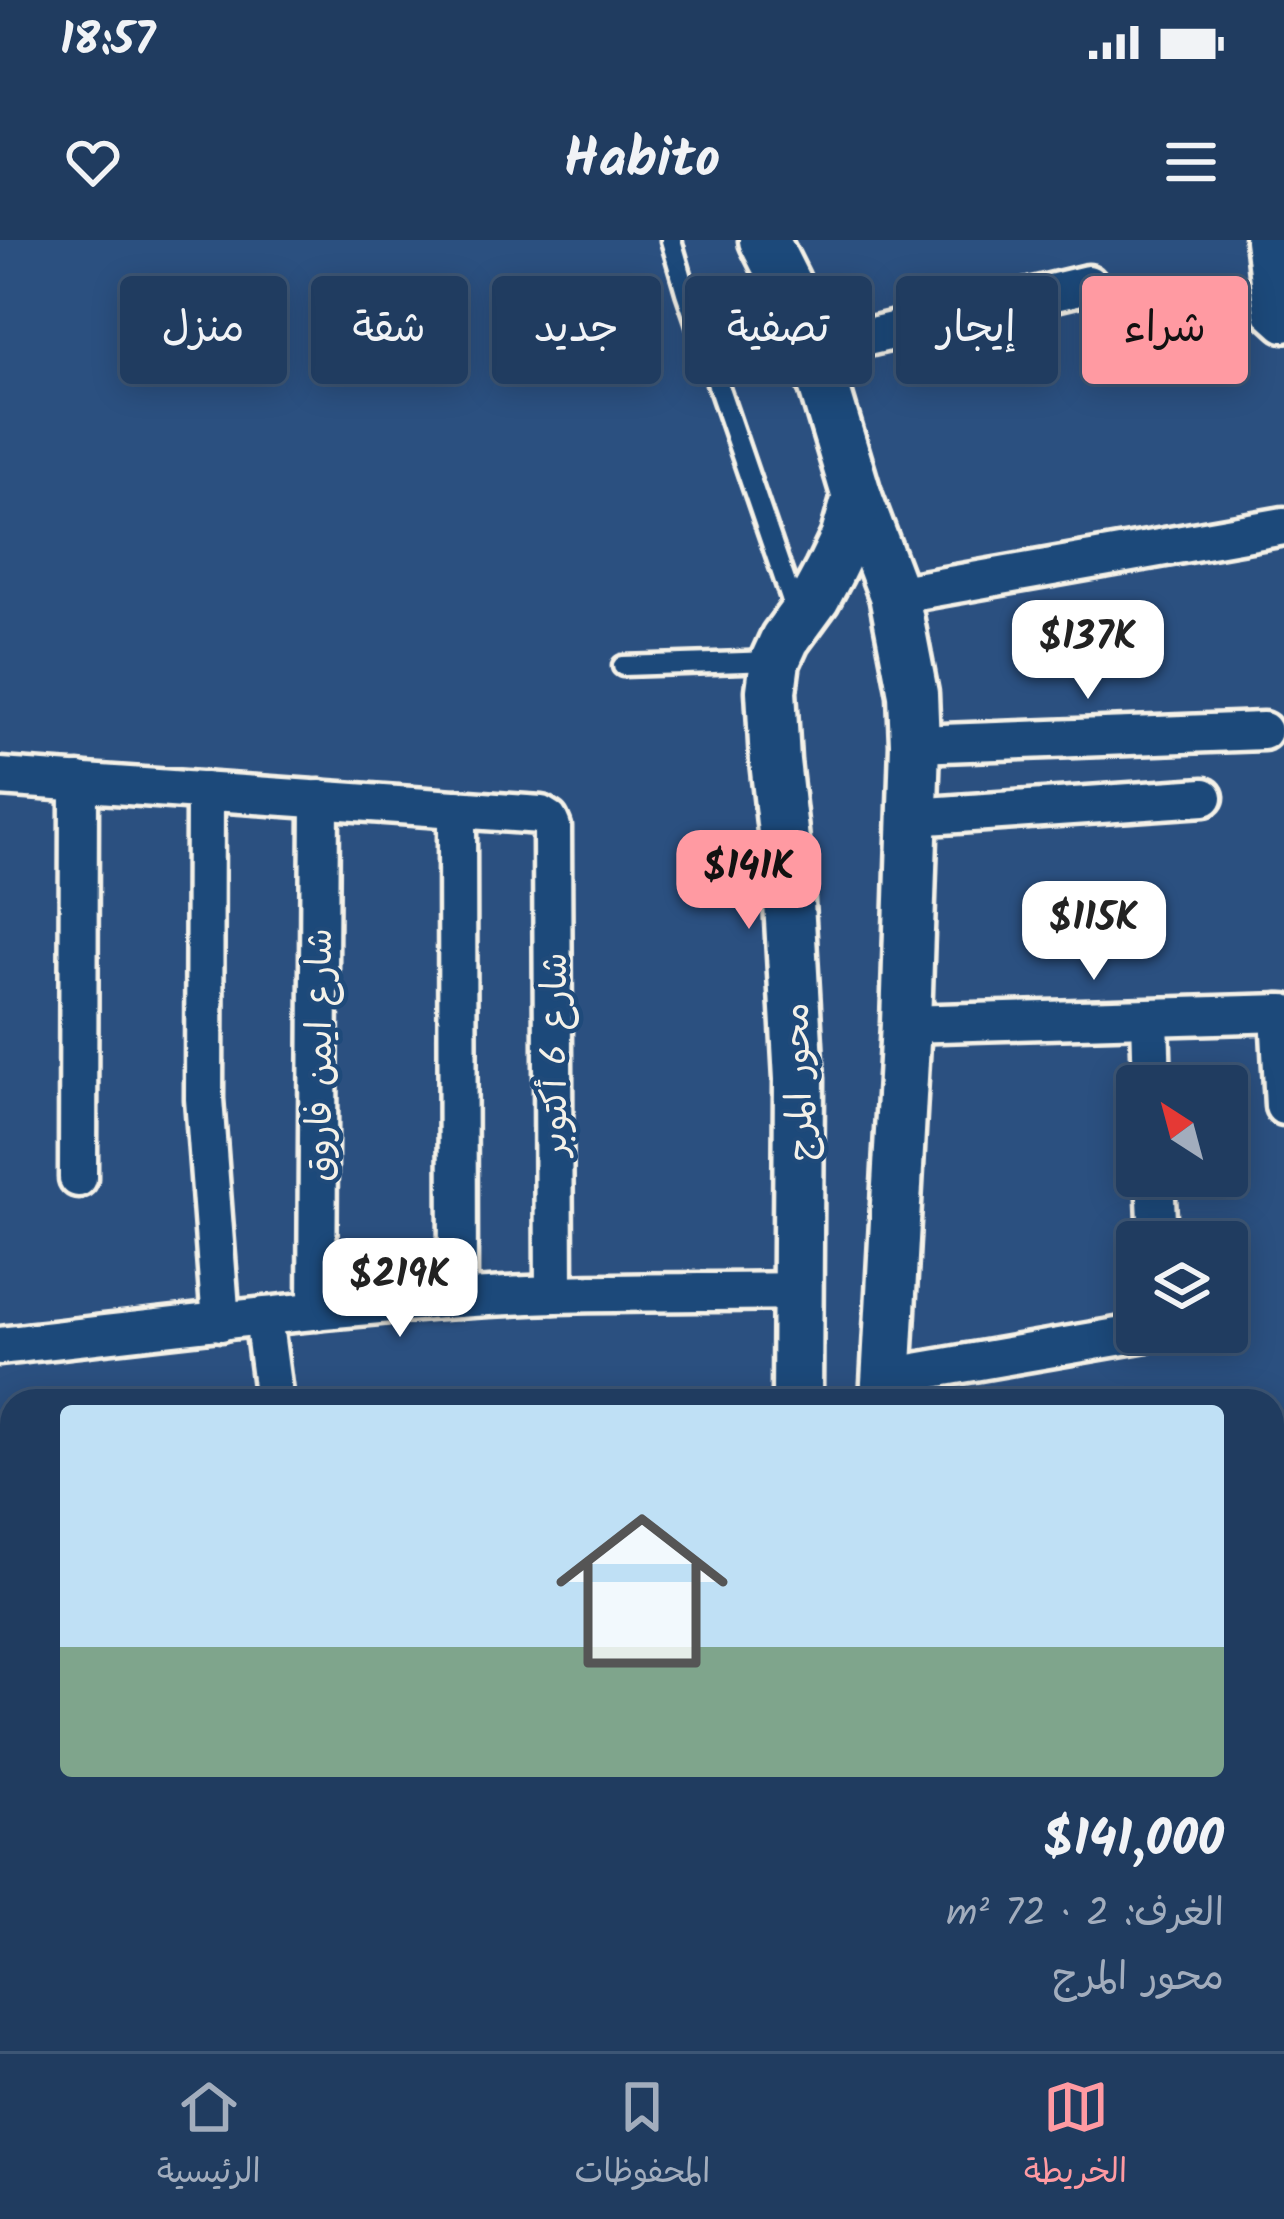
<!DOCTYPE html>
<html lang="ar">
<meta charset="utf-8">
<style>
:root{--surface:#203c60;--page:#2d4769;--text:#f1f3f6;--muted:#a2adbd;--line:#3d5675;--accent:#ff9aa2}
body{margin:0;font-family:Kalam,"Playpen Sans Arabic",sans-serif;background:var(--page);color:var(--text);direction:rtl;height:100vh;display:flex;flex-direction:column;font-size:45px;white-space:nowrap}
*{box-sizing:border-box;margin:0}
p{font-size:39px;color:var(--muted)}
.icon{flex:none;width:66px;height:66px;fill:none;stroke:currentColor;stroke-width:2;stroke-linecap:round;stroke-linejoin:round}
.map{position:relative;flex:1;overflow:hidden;direction:ltr}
.side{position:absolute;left:0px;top:1149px;width:1284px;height:663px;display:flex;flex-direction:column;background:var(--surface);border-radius:36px 36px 0 0;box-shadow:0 6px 30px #0003,0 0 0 3px var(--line);direction:rtl}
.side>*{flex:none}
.top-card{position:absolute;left:36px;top:36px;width:1212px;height:108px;direction:rtl;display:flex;gap:24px}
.needle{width:78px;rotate:324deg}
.buttons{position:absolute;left:1116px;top:825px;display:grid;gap:24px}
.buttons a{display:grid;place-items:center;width:132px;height:132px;border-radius:12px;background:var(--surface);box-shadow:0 6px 30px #0003,0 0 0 3px var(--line);font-size:60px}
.price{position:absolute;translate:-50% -102px;padding:0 27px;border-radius:24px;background:#fff;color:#222;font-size:39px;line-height:78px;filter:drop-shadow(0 3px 6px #0008)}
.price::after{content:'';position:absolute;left:50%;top:72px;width:36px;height:27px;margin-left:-18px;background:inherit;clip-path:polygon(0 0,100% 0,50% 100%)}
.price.current{background:var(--accent);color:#111}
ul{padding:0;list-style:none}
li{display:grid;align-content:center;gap:24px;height:636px;padding:0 60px}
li+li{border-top:3px solid var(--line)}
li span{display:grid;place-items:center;height:372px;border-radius:12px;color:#555}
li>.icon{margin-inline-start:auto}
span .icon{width:216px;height:216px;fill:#fffc;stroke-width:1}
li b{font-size:51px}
.chip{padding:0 42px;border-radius:12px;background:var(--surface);box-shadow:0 6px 30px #0003,0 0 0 3px var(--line);font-size:42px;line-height:108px}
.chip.current{background:var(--accent);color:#111}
.status{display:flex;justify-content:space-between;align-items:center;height:84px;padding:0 60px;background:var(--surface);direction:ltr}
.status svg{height:33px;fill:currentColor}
header{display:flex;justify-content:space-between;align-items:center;height:156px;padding:0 60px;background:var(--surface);font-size:54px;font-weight:700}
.dock{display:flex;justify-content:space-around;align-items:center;height:168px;border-top:3px solid var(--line);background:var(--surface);font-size:33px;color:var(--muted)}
.dock a{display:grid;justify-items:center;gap:6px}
.dock .current{color:var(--accent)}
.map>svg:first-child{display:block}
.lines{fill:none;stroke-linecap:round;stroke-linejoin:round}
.service-casing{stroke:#f4f1e8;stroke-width:27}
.minor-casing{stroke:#f4f1e8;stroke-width:45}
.secondary-casing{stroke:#f4f1e8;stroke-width:57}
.service{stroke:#1f4a7a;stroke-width:18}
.minor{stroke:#1f4a7a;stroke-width:36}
.secondary{stroke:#1f4a7a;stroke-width:48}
.labels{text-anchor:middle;stroke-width:9;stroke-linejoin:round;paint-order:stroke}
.street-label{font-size:36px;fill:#f4f1e8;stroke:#1f4a7a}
</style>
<div class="status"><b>18:57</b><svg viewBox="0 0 49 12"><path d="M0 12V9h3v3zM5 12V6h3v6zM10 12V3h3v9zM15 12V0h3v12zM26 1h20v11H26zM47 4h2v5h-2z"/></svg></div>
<header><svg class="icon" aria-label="menu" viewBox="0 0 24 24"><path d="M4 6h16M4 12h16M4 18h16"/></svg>Habito<svg class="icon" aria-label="heart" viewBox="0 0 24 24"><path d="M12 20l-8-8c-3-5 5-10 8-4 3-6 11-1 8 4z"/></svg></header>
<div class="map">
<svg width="1284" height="1811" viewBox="0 0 1284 1811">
<rect width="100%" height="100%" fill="#2b5080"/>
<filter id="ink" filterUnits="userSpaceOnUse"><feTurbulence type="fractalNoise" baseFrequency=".00833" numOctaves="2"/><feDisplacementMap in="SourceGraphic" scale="24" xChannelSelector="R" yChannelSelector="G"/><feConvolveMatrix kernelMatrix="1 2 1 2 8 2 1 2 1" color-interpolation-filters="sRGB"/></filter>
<g filter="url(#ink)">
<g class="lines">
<g class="service-casing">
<g id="service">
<polyline points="671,0 686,52 797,376"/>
<polyline points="623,426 774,421"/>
</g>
</g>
<g class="minor-casing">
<g id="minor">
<polyline points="1264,0 1273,73 1284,83"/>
<polyline points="813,110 1088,44"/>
<polyline points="894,355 1284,286"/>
<polyline points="915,504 1263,491"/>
<polyline points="0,537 541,575 549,580 552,587 554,1054"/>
<polyline points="205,551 204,859 221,1082"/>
<polyline points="457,569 458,1059"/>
<polyline points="913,577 1204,557"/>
<polyline points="1279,773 1284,866"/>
<polyline points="1150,778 1152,846"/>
<polyline points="906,784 1284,773"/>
<polyline points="1155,936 1158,1002"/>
<polyline points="78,938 79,542"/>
<polyline points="317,1071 320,559"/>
<polyline points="263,1077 274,1161"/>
<path d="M0 1106C152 1089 305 1069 457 1059 570 1051 684 1053 798 1051"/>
<polyline points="887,1137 1146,1092"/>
<polyline points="0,1248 12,1246"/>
<polyline points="0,1352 12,1429"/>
<polyline points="0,1552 12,1549"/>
<polyline points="0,1702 12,1698"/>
<polyline points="80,1811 103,1800"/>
</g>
</g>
<g class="secondary-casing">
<g id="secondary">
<polyline points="764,0 785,42 813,110 857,257 894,355 913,454 915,504 906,784 885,1161"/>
<polyline points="797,1161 799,839 787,627 775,521 771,451 775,421 785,399 815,358 829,332 845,299 857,257"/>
<polyline points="763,1811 764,1800"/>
<polyline points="827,1811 828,1800"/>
</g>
</g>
<use href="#service" class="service"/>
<use href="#minor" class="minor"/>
<use href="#secondary" class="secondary"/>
</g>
</g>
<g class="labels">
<g class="street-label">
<text transform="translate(553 814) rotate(-90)" y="13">شارع 6 أكتوبر</text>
<text transform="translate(318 815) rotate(-90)" y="13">شارع ايمن فاروق</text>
<text transform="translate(797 842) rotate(-92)" y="13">محور المرج</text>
</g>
</g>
</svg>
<div class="buttons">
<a><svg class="needle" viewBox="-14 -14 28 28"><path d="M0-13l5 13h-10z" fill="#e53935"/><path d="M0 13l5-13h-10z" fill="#a2adbd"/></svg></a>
<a><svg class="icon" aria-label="layers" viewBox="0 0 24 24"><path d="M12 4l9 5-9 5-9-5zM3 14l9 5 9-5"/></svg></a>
</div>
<b class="price" style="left:1088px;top:462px">$137K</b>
<b class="price current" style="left:749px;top:692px">$141K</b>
<b class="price" style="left:1094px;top:743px">$115K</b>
<b class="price" style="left:400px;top:1100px">$219K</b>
<div class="top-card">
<a class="chip current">شراء</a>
<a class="chip">إيجار</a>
<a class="chip">تصفية</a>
<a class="chip">جديد</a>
<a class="chip">شقة</a>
<a class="chip">منزل</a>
</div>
<section class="side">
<ul>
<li><span style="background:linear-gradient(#bfe0f5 65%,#7fa58c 0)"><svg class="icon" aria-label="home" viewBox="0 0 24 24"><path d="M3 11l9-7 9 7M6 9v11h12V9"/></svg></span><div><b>$141,000</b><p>الغرف: 2 · 72 m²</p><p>محور المرج</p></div></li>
</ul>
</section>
</div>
<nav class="dock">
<a class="current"><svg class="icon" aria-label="map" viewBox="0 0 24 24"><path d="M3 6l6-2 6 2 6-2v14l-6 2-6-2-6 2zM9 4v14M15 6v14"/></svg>الخريطة</a>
<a><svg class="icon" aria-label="saved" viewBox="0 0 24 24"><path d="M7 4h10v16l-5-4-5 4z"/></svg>المحفوظات</a>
<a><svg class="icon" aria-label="home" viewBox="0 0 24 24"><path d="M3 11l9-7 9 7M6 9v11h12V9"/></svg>الرئيسية</a>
</nav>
